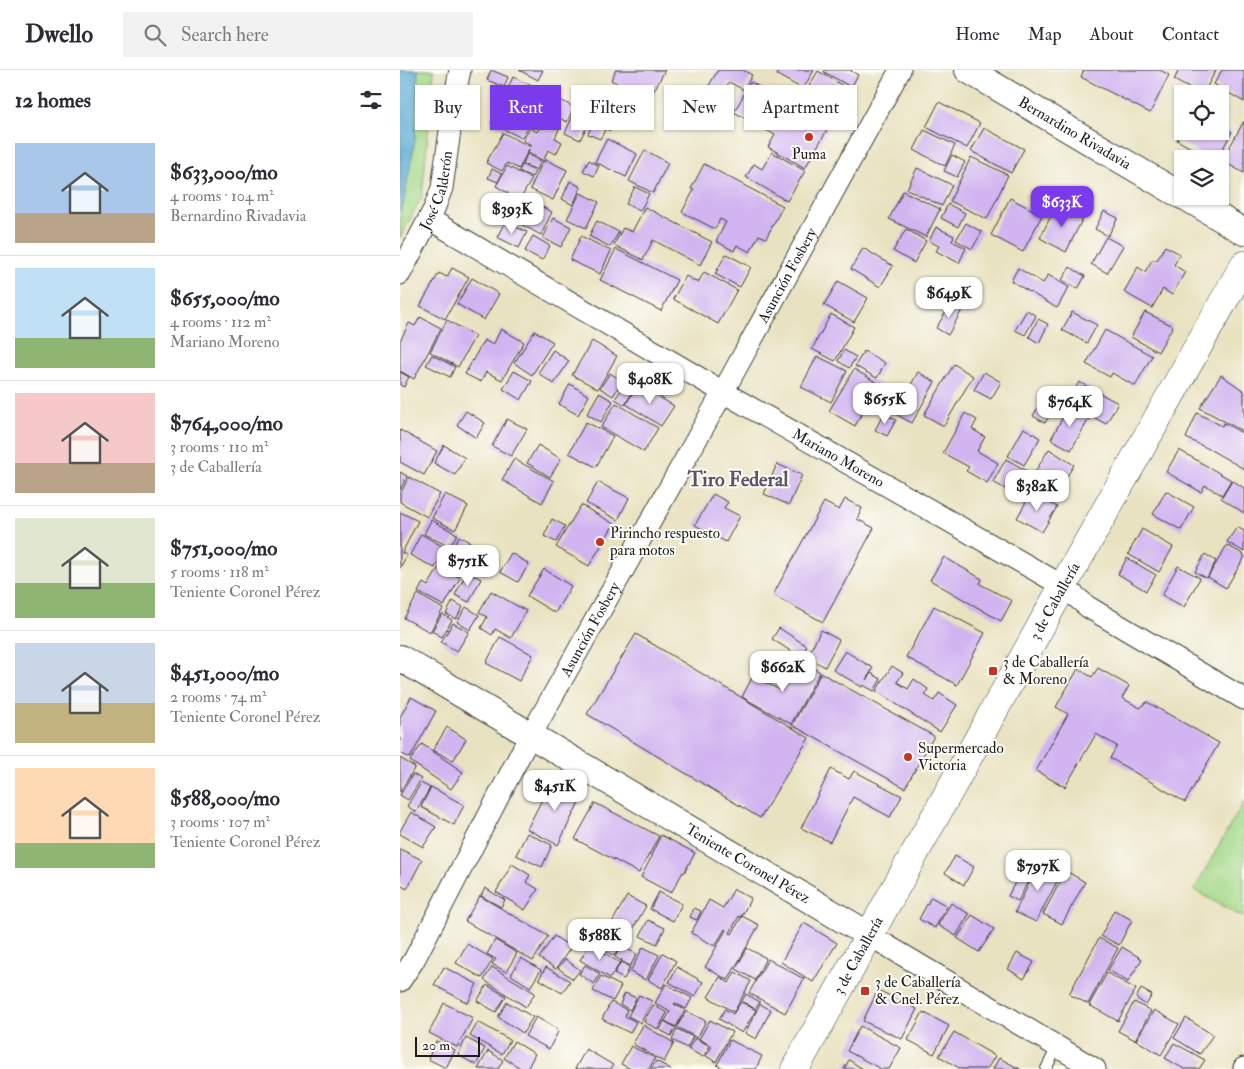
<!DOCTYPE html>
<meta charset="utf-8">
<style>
:root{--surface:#fff;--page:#f2f2f3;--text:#2b2b33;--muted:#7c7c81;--line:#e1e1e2;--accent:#7c3aed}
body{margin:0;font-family:"IM FELL Double Pica",serif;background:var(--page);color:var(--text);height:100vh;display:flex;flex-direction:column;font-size:19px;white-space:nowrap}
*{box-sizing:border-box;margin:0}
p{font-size:16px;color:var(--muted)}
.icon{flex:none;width:28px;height:28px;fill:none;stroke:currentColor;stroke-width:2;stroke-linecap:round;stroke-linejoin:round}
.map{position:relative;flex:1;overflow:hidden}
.drawer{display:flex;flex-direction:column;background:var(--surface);width:400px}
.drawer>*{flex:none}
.banner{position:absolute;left:15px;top:15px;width:475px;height:45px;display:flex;gap:10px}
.buttons{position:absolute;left:774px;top:15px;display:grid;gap:10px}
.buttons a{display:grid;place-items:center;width:55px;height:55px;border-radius:0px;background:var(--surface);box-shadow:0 1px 4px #0004;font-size:25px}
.scale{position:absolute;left:15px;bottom:12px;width:65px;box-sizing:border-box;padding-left:5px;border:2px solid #1c1c1c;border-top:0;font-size:14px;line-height:18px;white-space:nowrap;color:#1c1c1c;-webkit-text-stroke:4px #fdfcf7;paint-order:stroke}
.price{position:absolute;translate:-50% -42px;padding:0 11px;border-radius:10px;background:#fff;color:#222;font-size:16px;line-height:32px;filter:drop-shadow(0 1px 2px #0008)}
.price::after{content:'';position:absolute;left:50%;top:30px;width:15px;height:11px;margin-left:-8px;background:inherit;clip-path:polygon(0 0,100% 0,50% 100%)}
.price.on{background:var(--accent);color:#fff}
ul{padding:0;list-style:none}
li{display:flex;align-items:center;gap:15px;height:125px;padding:0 15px}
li+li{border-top:1px solid var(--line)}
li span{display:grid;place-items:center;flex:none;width:140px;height:100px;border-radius:0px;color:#555}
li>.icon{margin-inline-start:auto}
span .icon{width:60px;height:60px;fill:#fffc;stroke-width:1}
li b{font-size:21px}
h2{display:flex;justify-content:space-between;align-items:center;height:60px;padding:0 15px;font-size:21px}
.chip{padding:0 18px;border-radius:0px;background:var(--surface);box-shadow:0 1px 4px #0004;font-size:18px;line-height:45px}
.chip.on{background:var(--accent);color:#fff}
header{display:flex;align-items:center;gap:30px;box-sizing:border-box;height:70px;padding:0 25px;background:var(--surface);border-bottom:1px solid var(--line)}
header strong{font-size:24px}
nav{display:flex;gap:28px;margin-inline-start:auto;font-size:18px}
.search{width:350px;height:45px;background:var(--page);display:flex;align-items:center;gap:12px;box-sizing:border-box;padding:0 18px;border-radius:0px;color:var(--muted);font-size:19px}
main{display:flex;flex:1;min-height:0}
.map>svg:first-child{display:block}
.green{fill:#a4d888;stroke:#607a52}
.water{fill:#5bacd6;stroke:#3c6479}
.building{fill:#d2b5f0}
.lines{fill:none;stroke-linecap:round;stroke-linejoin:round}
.service-casing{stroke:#3b3a35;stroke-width:12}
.minor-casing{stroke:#3b3a35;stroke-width:23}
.tertiary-casing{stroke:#3b3a35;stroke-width:28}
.secondary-casing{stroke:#3b3a35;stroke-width:29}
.service{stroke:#fff;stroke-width:10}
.minor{stroke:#fff;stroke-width:21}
.tertiary{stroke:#fff;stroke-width:26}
.secondary{stroke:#fff;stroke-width:28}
.poi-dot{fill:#c8321e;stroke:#fdfcf7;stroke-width:2}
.labels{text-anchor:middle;stroke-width:4;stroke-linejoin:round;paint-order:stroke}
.street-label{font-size:15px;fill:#1c1c1c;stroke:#fdfcf7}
.poi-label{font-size:15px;fill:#1c1c1c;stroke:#fdfcf7;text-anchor:start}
.district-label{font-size:20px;font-weight:bold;fill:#5c5266;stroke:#fdfcf7}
</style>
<header>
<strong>Dwello</strong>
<div class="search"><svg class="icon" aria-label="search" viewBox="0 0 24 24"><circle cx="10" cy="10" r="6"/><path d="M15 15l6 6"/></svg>Search here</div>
<nav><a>Home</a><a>Map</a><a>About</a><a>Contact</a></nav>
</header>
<main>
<section class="drawer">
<h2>12 homes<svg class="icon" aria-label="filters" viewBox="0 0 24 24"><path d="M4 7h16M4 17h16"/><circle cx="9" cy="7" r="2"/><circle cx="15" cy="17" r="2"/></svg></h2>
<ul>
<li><span style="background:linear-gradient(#a9c7e8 70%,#b9a48a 0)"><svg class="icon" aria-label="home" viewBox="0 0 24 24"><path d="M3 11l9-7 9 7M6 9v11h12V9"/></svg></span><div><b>$633,000/mo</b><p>4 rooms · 104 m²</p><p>Bernardino Rivadavia</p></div></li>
<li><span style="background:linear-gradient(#bfe0f5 70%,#8fb573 0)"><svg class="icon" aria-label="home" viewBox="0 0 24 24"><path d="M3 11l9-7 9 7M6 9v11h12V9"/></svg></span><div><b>$655,000/mo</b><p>4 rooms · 112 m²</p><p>Mariano Moreno</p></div></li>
<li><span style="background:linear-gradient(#f6c9c9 70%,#b9a48a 0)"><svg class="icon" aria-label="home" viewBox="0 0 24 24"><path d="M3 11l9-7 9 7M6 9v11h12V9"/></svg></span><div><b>$764,000/mo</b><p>3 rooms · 110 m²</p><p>3 de Caballería</p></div></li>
<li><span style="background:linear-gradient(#dfe7d0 65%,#8fb573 0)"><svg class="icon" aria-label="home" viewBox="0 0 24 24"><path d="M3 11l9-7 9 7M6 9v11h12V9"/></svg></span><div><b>$751,000/mo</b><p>5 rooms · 118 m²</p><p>Teniente Coronel Pérez</p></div></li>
<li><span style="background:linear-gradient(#c9d6e8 60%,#c2b280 0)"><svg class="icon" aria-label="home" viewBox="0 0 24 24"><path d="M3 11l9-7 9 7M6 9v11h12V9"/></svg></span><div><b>$451,000/mo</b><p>2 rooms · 74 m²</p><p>Teniente Coronel Pérez</p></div></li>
<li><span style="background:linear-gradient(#ffd9b3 75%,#8fb573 0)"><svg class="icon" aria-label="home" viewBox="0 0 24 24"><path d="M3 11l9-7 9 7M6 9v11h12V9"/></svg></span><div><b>$588,000/mo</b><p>3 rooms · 107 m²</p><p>Teniente Coronel Pérez</p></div></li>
</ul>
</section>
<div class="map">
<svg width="844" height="999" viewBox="0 0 844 999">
<rect width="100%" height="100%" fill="#fdfcf7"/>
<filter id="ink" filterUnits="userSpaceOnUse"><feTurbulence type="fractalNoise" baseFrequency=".02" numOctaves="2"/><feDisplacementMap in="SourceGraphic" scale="10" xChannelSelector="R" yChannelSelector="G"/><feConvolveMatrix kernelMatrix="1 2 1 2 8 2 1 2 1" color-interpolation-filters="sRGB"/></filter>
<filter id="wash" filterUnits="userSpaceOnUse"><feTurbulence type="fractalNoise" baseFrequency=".0096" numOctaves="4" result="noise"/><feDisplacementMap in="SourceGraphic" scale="20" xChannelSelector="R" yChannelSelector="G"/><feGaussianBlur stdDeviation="1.12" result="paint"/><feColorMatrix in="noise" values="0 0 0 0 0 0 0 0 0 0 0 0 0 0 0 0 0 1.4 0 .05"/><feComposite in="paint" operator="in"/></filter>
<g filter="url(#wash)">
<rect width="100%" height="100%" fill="#e9e2c1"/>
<g class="green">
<polygon points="0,0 34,0 22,126 0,168"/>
<polygon points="844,731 844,848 794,820"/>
</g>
<polygon class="water" points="0,0 18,0 15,70 3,135 0,141"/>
<g id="blocks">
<g class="building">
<polygon points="91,0 108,7 104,17 87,10"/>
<polygon points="119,0 143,0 138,10"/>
<polygon points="216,0 265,0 249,30 211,10"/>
<polygon points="318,0 343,0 352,5 344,20 329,12 318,32 304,24"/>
<polygon points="380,0 414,0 403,19 377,5"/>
<polygon points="425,0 452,0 451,1 458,5 451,17 424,2"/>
<polygon points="684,0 760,0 769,5 750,43 681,7"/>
<polygon points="779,0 816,0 803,24 800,24 774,10"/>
<polygon points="822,0 844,0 844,32 814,14"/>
<polygon points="418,1 450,20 430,54 398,35"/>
<polygon points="113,7 141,20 132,37 105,24"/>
<polygon points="351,12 366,21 361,30 369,35 375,25 390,34 385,43 397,51 402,43 428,58 405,98 368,77 375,65 334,42"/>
<polygon points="105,27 140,44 134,56 130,54 122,68 91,53"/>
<polygon points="154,27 174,37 167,52 147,42"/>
<polygon points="539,32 580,53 567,78 526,57"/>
<polygon points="200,37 218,48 210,61 191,51"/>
<polygon points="174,43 190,51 180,70 165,63"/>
<polygon points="143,51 159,59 155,68 162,72 156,84 148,80 144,89 167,100 153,130 130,119 143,91 146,92 128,83 129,79 119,99 107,93 102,101 86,93 103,63 131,77 132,75 123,71 130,58 137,62"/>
<polygon points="844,51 844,103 822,91"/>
<polygon points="193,54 205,60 200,69 188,64"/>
<polygon points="820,55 832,62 817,89 810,89 777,70 782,61 820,61"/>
<polygon points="584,58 624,79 611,103 571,81"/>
<polygon points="524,60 555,75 545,96 514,80"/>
<polygon points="207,69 237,84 226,107 195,92"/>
<polygon points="245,80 268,93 253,123 229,111"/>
<polygon points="372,82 405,101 387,131 346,107 354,94 362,99"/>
<polygon points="127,84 141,91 137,100 123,94"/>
<polygon points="552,85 565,92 557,107 544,101"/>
<polygon points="571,87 608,105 587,149 550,131"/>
<polygon points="189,90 199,96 194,106 183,101"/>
<polygon points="304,94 383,136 366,168 359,165 350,182 337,175 334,181 316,171 326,152 320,149 315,159 282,142 294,120 291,119"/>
<polygon points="122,95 135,101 132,107 119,101"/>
<polygon points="107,96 132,109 114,140 102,133 108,123 96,116"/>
<polygon points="517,98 552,115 542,136 507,119"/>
<polygon points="92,99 102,104 98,112 88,108"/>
<polygon points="170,111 181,117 173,135 162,129"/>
<polygon points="235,117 249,124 240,141 226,134"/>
<polygon points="503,121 540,139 526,167 489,149"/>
<polygon points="180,123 199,132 186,158 167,149"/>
<polygon points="123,127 152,142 141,165 111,149"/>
<polygon points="610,128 642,145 623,182 591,165"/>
<polygon points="548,134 565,143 558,157 541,148"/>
<polygon points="657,134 683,148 666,182 640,168"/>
<polygon points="245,137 312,172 300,195 253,170 243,190 214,175 223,158 232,162"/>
<polygon points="704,141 718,148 708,166 695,159"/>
<polygon points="153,148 171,157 161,177 143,168"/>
<polygon points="197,151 219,162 210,177 189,166"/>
<polygon points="105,152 127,162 119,178 97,167"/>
<polygon points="566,153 582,162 572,179 556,170"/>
<polygon points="536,157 554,166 552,171 566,178 559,193 536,181 539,176 529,171"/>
<polygon points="506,159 526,171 514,193 493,181"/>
<polygon points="133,166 150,176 142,190 125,181"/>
<polygon points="181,166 211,181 200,204 170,190"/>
<polygon points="706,167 723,176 707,203 691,194"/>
<polygon points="765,176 780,184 774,195 785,202 772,225 763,219 752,238 724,222 738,197 745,202 752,190 757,190"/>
<polygon points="463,178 493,196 480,217 451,199"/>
<polygon points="216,179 277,210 261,241 200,210"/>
<polygon points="326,184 351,197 340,217 315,204"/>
<polygon points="670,197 685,206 678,219 662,210"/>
<polygon points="52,198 69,207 45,249 20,236 39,203 47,207"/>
<polygon points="618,198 643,213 648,205 669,217 657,238 611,211"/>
<polygon points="304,202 337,220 318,254 273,229 286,206 298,213"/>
<polygon points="72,208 99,224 84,250 57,234"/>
<polygon points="438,211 468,228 454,252 424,235"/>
<polygon points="551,234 562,240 548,265 536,258"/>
<polygon points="627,240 636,246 625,265 615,260"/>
<polygon points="672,242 697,255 687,273 662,260"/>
<polygon points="745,242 773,256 758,282 731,267"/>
<polygon points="431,244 454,257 435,291 412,279"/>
<polygon points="20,247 41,258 14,309 0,301 0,271 9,253 15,256"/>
<polygon points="638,249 648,254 639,273 629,267"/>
<polygon points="47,250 75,266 58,297 30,282"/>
<polygon points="101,259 124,272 102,310 86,302 81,312 65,304 84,270 93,275"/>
<polygon points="705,260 752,286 735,316 712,303 710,307 686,294"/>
<polygon points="135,261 153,272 132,305 114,293"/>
<polygon points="192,271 217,286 198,319 172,305"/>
<polygon points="153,280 169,291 154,314 138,303"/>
<polygon points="444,280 456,287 449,298 438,291"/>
<polygon points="464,281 485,293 477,308 455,296"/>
<polygon points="32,285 55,297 50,307 26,295"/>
<polygon points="417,286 447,301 431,332 401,317"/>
<polygon points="554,294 573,306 544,356 524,345"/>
<polygon points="454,299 479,314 455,356 429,341"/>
<polygon points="114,301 132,311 121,330 103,319"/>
<polygon points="0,302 9,307 4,317 0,315"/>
<polygon points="518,302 535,312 512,353 490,341 502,321 506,324"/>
<polygon points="584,302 601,312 591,329 574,320"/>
<polygon points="210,303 222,311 213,326 200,318"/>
<polygon points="821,305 844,321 844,362 800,338"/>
<polygon points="679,312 718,333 706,354 667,333"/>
<polygon points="170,314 189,326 178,345 159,334"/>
<polygon points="225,314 234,319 225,335 215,329"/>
<polygon points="238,314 274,336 261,356 226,334"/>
<polygon points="648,320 660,327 645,353 633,346"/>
<polygon points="199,323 213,331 201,352 187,344"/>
<polygon points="216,333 258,358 244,382 201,357"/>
<polygon points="669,336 690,347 671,380 651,369"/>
<polygon points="66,341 85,353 76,368 57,355"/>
<polygon points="484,343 496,350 487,366 475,360"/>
<polygon points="565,343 577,350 572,359 585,367 577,381 598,393 587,413 566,401 569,397 543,383"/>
<polygon points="797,343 822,356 824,353 844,364 842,369 844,370 844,399 809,379 786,368"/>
<polygon points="107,349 127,359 111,386 92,376"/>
<polygon points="186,352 213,366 196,397 169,383"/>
<polygon points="624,358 640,368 624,395 608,386"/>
<polygon points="0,360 37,381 24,405 0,392"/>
<polygon points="44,375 65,388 55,405 34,393"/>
<polygon points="138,375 161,389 150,407 127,393"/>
<polygon points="649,379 674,395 657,422 632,407"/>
<polygon points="779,380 831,410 822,425 805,415 801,422 766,402"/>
<polygon points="114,389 154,411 142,433 102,410"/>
<polygon points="606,389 627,401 614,424 593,412"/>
<polygon points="377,394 402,405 389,435 364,424"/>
<polygon points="0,402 7,406 0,420"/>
<polygon points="9,407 40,424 27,447 0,432 0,424"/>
<polygon points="832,410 844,418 844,443 821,428"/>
<polygon points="198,412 229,428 218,450 186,433"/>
<polygon points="766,421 794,437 781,460 753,444"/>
<polygon points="631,423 657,437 642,462 617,448"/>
<polygon points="45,424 68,436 55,460 32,448"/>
<polygon points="313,424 328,432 324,438 340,446 326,472 295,455"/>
<polygon points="445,429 462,438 457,449 474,458 423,552 373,525 424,432 439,440"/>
<polygon points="181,435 214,454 189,496 156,477"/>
<polygon points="0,442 18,451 2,483 7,485 0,498"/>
<polygon points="152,449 165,456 156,472 144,466"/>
<polygon points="31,450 57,464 50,477 24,464"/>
<polygon points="837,457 844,461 844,482 827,472"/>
<polygon points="742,459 773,477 759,502 728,484"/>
<polygon points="21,464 49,480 41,495 37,493 35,498 10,485"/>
<polygon points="59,466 73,474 67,485 53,477"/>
<polygon points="827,475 844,485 844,488 826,518 808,507"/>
<polygon points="53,479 70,488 60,505 43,496"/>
<polygon points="111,483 129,494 118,512 100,502"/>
<polygon points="805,484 816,491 807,508 795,502"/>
<polygon points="544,487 582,509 580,514 612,531 601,551 530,510"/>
<polygon points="727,488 756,505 746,521 718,504"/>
<polygon points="778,496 800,508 784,537 762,525"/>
<polygon points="39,497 60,508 44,536 18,522 23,513 28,516"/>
<polygon points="144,499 171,516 155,543 127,526"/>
<polygon points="67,502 81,509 69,532 55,525"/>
<polygon points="91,521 126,541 111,568 95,559 92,565 81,558 87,547 79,542"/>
<polygon points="18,524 43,539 30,562 4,548"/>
<polygon points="53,531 63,537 56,549 46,544"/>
<polygon points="534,536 585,563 557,615 506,587"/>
<polygon points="66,537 79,545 70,560 57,552"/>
<polygon points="42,544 52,550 42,567 32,561"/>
<polygon points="53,553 69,562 57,581 41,572"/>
<polygon points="379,558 407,576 400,587 372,569"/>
<polygon points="421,560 439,570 425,597 407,587"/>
<polygon points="236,564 409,668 360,748 187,644"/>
<polygon points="100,567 133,585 119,611 86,593"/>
<polygon points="445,581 473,598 466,610 471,603 481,609 474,621 463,615 462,617 433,600"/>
<polygon points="399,590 420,602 391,654 342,627 353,606 382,621"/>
<polygon points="492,596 503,603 497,612 508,619 514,609 528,619 525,625 534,631 539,623 557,635 540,662 476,621"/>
<polygon points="698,598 729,616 722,628 740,638 747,632 819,673 785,732 710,688 717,676 696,664 665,717 636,701 668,644 656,637 678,599 692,607"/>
<polygon points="421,603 534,666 505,718 392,655"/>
<polygon points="11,627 36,641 10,688 0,683 0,647"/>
<polygon points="47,657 66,669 53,691 33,680"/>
<polygon points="22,674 63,702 51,719 10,691"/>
<polygon points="0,688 15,697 0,722"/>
<polygon points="431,699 449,709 454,701 502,726 490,747 453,727 430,772 401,758"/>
<polygon points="13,704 21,709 8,730 0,725"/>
<polygon points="153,708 183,724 158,775 127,759"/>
<polygon points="21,713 30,718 16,742 7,736"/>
<polygon points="31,717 64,735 54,755 21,737"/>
<polygon points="195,733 259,766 239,803 175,769"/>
<polygon points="11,742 36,757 23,777 0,764 0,761"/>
<polygon points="127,763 152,775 142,797 116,785"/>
<polygon points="261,765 295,783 284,803 283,802 271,823 241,807 252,786 251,785"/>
<polygon points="0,779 22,790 7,819 0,815"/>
<polygon points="555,786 574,797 564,815 545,803"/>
<polygon points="628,787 638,792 618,831 608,826"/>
<polygon points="640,791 662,802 636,852 615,842"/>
<polygon points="112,794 130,805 126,812 138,819 125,840 96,822"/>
<polygon points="666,801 685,812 662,854 643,844"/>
<polygon points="85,818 105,830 101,837 81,826"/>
<polygon points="334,819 351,828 341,847 339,846 330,863 332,864 342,846 359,855 328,910 305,897 326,860 325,859 315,876 291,863 309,830 323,838"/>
<polygon points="259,822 282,834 273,851 250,839"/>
<polygon points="80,826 148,866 133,891 65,851"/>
<polygon points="227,826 246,836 225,873 206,863"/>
<polygon points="531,827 547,836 535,858 519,849"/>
<polygon points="551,833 569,844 556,866 538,855"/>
<polygon points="294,838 301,841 297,850 290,847"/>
<polygon points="714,840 732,850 719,875 701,866"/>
<polygon points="572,845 594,859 579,882 557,868"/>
<polygon points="248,850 265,858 257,874 240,866"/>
<polygon points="404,853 437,873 413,912 381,892"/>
<polygon points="205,863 221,873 214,886 197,876"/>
<polygon points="154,866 171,877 156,899 139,888"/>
<polygon points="699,868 718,878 688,934 669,924"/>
<polygon points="95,870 117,883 106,902 92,894 96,889 87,884"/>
<polygon points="67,874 93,889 82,908 56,893"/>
<polygon points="190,874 220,893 210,908 180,890"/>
<polygon points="221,876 237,884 230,896 221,891 222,889 221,891 215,887"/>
<polygon points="243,877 259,885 246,910 230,902"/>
<polygon points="722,877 742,889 728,912 708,900"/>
<polygon points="347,878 366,888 355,910 336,899"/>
<polygon points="263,883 276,891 262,918 248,910"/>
<polygon points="617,883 634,892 624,909 608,899"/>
<polygon points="121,888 141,900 130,917 111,905"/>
<polygon points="165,889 180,900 173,909 158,898"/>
<polygon points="368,889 404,909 385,943 349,923"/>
<polygon points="221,892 230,898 224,909 214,904"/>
<polygon points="185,895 200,904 194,914 179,904"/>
<polygon points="44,897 77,914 68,933 34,915"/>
<polygon points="92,897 135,923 126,937 84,910"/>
<polygon points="146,897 170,911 162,923 139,909"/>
<polygon points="277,897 303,912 295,927 269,912"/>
<polygon points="335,902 351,911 334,942 308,927 320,907 329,913"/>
<polygon points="707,903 736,919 718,951 689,935"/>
<polygon points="201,906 221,916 213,931 193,921"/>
<polygon points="266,914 292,928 286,939 275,933 274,934 285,940 276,957 265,951 270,942 255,933"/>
<polygon points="87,915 106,926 96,942 77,931"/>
<polygon points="741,919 752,925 746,935 736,928"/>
<polygon points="478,920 517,939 502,969 463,951"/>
<polygon points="225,923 236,928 230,940 220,934"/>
<polygon points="346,924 360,932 355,939 342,931"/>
<polygon points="239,925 252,931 241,953 228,946"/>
<polygon points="107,932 133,947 123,963 98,947"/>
<polygon points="211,932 227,940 225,946 236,952 230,963 202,949"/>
<polygon points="341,932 356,940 342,963 319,949 325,939 333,944"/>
<polygon points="734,932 751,941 735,970 718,961"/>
<polygon points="44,933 73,948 57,977 29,963"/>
<polygon points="360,934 371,940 356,969 345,963"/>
<polygon points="253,935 267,943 258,959 244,952"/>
<polygon points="754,940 779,954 761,985 736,970"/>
<polygon points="286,941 306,951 297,968 277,957"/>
<polygon points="523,942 549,956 534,984 508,970"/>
<polygon points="136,947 159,960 149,979 125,966"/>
<polygon points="786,948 813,965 800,984 774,968"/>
<polygon points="310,950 332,962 316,992 306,986 312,976 299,969"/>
<polygon points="264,951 276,958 271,966 260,960"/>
<polygon points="78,952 110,970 102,984 70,966"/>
<polygon points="243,955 274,973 264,992 233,974"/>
<polygon points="460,956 501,978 489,999 481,999 447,981"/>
<polygon points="277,959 293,967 287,978 272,970"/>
<polygon points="554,962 595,986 587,999 561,999 539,986"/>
<polygon points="66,968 85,978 76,995 58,985"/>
<polygon points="295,968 310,976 303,987 288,979"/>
<polygon points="330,970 362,986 356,999 325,999 317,995"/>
<polygon points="36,971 55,980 46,998 28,989"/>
<polygon points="114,971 135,984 127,999 122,999 104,988"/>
<polygon points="774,973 805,990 799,999 784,999 765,988"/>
<polygon points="231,976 255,988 249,999 231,999 221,994"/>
<polygon points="186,979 213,995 211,999 175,999"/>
<polygon points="88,981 103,990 98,999 78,999"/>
<polygon points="599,988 620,999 593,999"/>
<polygon points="449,990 463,999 444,999"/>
<polygon points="256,991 271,999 251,999"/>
</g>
</g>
</g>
<g filter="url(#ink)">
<use href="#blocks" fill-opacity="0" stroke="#3b3a35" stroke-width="1"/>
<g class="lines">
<g class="service-casing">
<polyline id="service" points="646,999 657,977"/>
</g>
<g class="minor-casing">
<g id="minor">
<path id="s1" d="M29 149 323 322 663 516 688 537 844 629"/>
<path id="s2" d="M0 204 34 139 42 118 55 25 60 0"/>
<polyline points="469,865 695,999"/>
<path id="s3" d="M0 911 14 890 123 679 323 322 500 0"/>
<polyline points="844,999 844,998"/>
</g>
</g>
<g class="tertiary-casing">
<g id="tertiary">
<path id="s4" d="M568 0 782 126"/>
<polyline points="784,126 844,162"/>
<path id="s5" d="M0 588 469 865"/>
</g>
</g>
<g class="secondary-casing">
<g id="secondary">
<path id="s6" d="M395 999 663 516 844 195"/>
</g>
</g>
<use href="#service" class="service"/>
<use href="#minor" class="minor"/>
<use href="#tertiary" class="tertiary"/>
<use href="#secondary" class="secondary"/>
</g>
</g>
<g class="poi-dot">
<circle cx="409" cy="67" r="5"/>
<circle cx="200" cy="472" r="5"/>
<rect x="588" y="596" width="10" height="10" rx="2.5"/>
<circle cx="508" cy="687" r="5"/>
<rect x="460" y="916" width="10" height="10" rx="2.5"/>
</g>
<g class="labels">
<g class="street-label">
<text dy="5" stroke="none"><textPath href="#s4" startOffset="124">Bernardino Rivadavia</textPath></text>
<text dy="5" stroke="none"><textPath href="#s2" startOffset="92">José Calderón</textPath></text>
<text dy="5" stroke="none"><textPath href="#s3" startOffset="805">Asunción Fosbery</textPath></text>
<text dy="5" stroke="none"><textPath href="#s1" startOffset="474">Mariano Moreno</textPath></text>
<text dy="5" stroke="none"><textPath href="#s6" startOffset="535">3 de Caballería</textPath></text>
<text dy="5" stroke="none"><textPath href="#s3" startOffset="400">Asunción Fosbery</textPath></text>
<text dy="5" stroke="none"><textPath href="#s5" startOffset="404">Teniente Coronel Pérez</textPath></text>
<text dy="5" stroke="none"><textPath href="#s6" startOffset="130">3 de Caballería</textPath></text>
</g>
<g class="poi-label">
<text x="409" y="89" text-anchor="middle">Puma</text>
<text x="210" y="468">Pirincho respuesto<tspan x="210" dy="17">para motos</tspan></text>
<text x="603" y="597">3 de Caballería<tspan x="603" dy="17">&amp; Moreno</tspan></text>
<text x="518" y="683">Supermercado<tspan x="518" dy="17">Victoria</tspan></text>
<text x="475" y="917">3 de Caballería<tspan x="475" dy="17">&amp; Cnel. Pérez</tspan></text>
</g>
<g class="district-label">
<text x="338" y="416">Tiro Federal</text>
</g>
</g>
</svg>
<div class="buttons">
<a><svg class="icon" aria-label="locate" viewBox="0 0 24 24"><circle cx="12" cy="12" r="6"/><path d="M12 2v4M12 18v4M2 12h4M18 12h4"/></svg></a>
<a><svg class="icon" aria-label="layers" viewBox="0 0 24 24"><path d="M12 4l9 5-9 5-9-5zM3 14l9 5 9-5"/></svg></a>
</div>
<div class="scale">20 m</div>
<b class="price on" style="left:662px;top:158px">$633K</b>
<b class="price" style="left:112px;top:165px">$393K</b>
<b class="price" style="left:549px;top:249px">$649K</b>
<b class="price" style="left:250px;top:335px">$408K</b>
<b class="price" style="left:485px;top:355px">$655K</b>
<b class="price" style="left:670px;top:358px">$764K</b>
<b class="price" style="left:637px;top:442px">$382K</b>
<b class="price" style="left:68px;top:517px">$751K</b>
<b class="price" style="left:383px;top:623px">$662K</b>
<b class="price" style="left:155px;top:742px">$451K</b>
<b class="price" style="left:638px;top:822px">$797K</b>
<b class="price" style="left:200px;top:891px">$588K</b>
<div class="banner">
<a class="chip">Buy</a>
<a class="chip on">Rent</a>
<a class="chip">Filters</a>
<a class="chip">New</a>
<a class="chip">Apartment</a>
</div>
</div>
</main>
